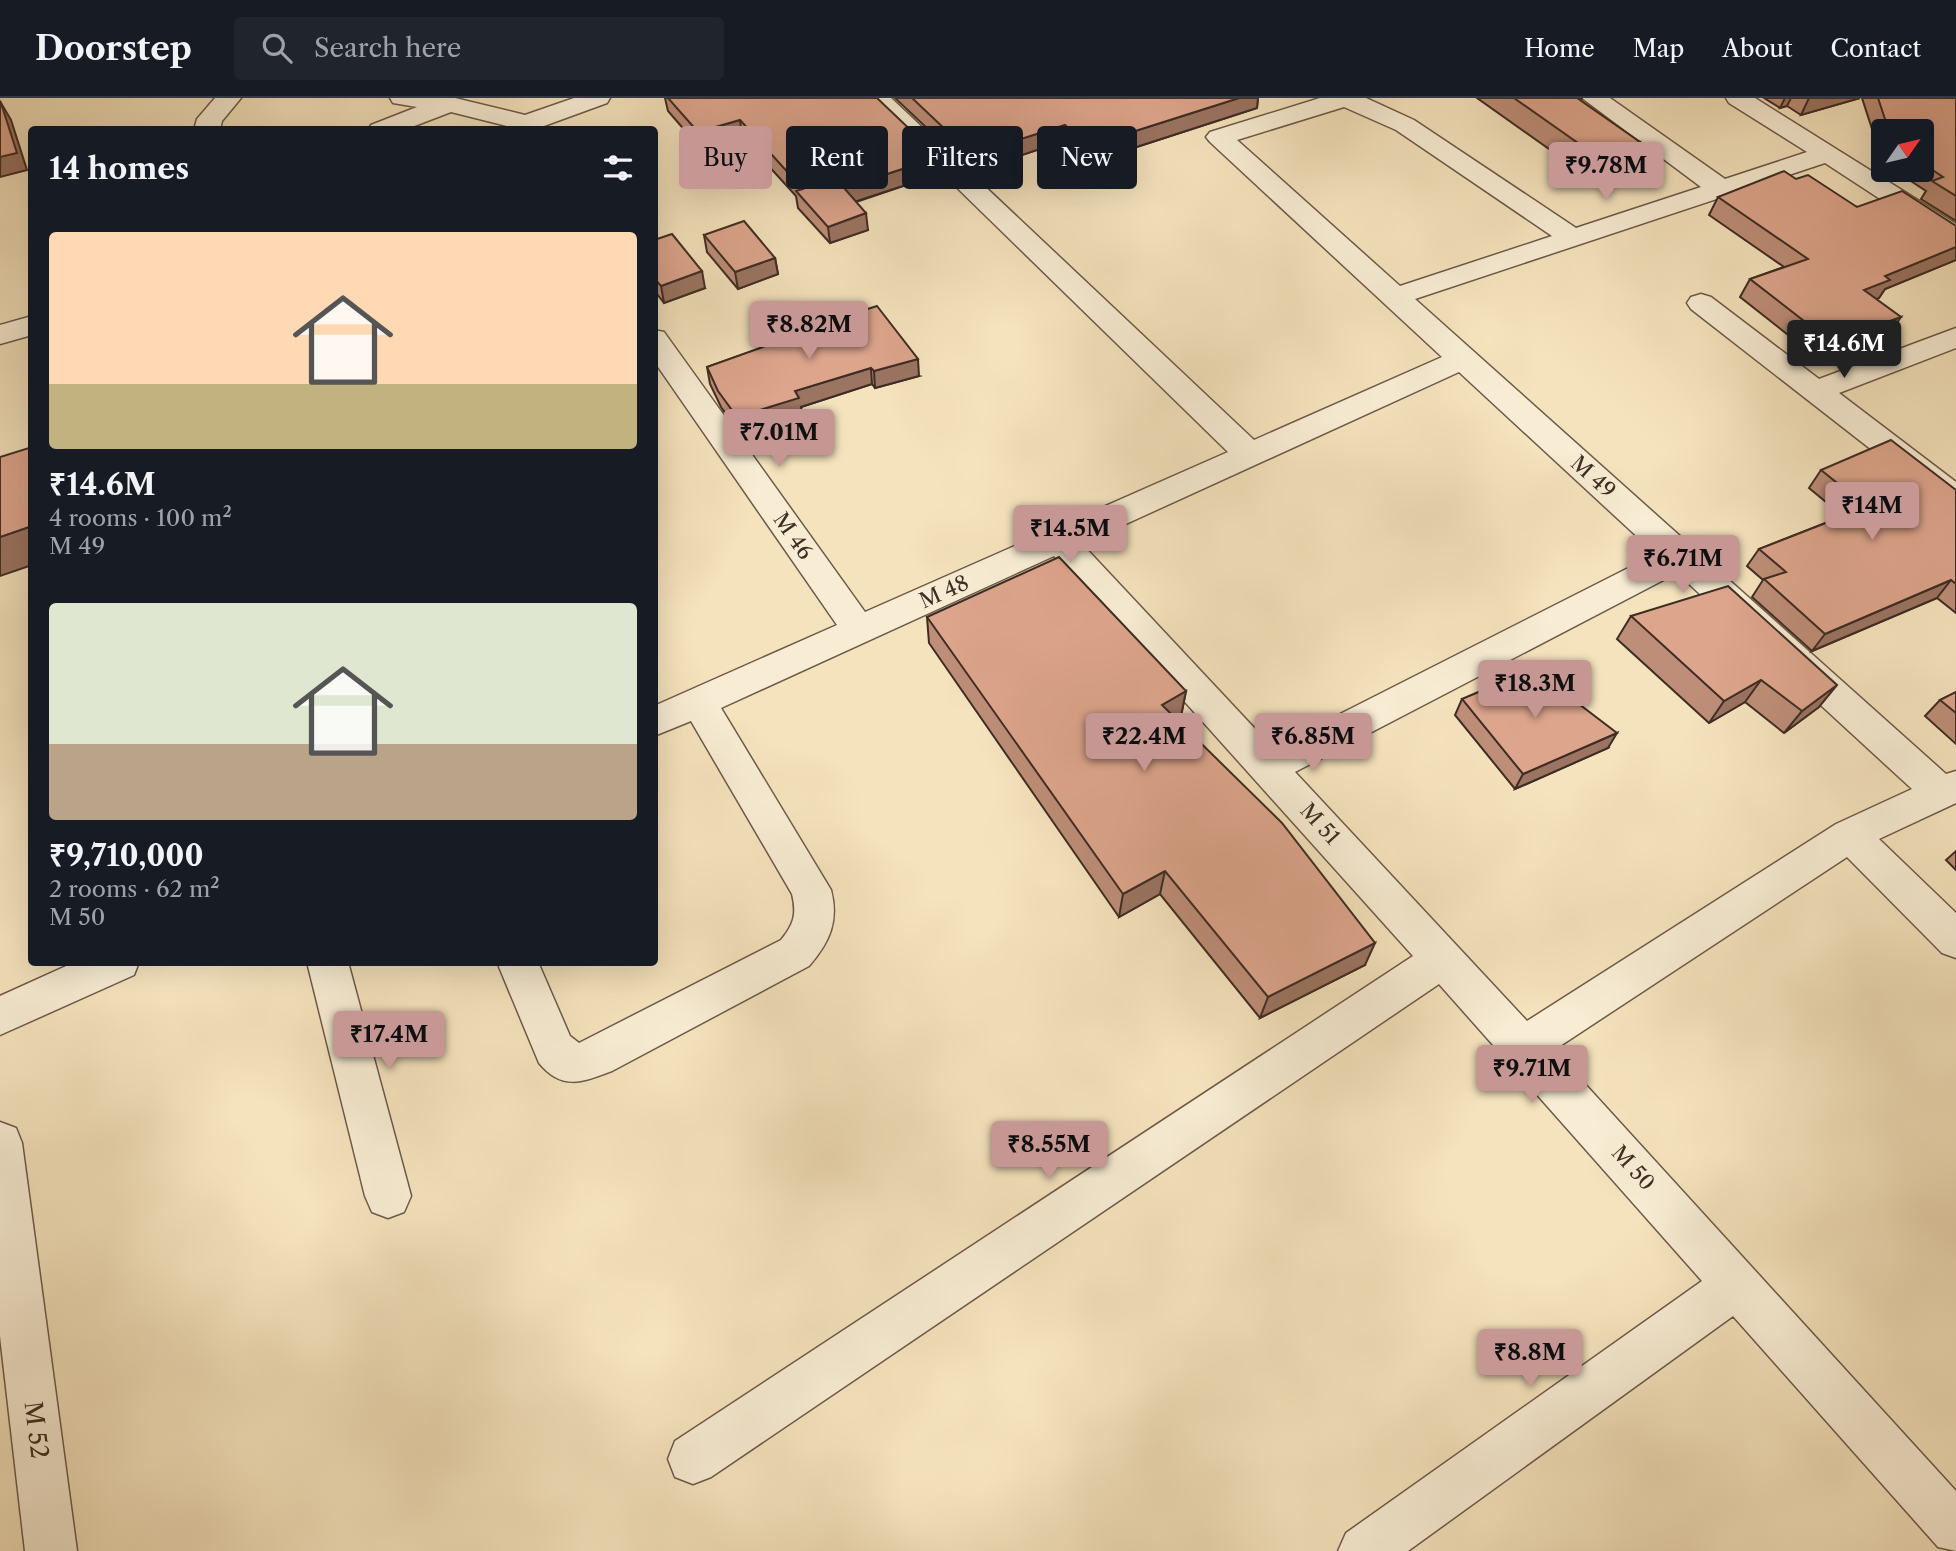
<!DOCTYPE html>
<meta charset="utf-8">
<style>
:root{--surface:#171b24;--page:#20242c;--text:#f1f3f6;--muted:#9ea1a6;--line:#363941;--accent:#c59692}
body{margin:0;font-family:"Libre Caslon Text",serif;background:var(--page);color:var(--text);height:100vh;display:flex;flex-direction:column;font-size:26px;white-space:nowrap}
*{box-sizing:border-box;margin:0}
p{font-size:23px;color:var(--muted)}
.icon{flex:none;width:38px;height:38px;fill:none;stroke:currentColor;stroke-width:2;stroke-linecap:round;stroke-linejoin:round}
.map{position:relative;flex:1;overflow:hidden}
.panel{position:absolute;left:28px;top:28px;width:630px;height:840px;display:flex;flex-direction:column;background:var(--surface);border-radius:7px;box-shadow:0 7px 28px #0002}
.panel>*{flex:none}
.hud{position:absolute;left:679px;top:28px;width:665px;height:63px;display:flex;gap:14px}
.needle{width:46px;rotate:56deg}
.buttons{position:absolute;left:1871px;top:21px;display:grid;gap:14px}
.buttons a{display:grid;place-items:center;width:63px;height:63px;border-radius:7px;background:var(--surface);box-shadow:0 7px 28px #0002;font-size:35px}
.price{position:absolute;translate:-50% -60px;padding:0 16px;border-radius:7px;background:var(--accent);color:#111;font-size:23px;line-height:46px;filter:drop-shadow(0 2px 4px #0008)}
.price::after{content:'';position:absolute;left:50%;top:42px;width:21px;height:16px;margin-left:-10px;background:inherit;clip-path:polygon(0 0,100% 0,50% 100%)}
.price.selected{background:#222;color:#fff}
ul{padding:0;list-style:none}
li{display:grid;align-content:center;gap:14px;height:371px;padding:0 21px}
li span{display:grid;place-items:center;height:217px;border-radius:7px;color:#555}
li>.icon{margin-inline-start:auto}
span .icon{width:126px;height:126px;fill:#fffc;stroke-width:1}
li b{font-size:30px}
h2{display:flex;justify-content:space-between;align-items:center;height:84px;padding:0 21px;font-size:30px}
.tag{padding:0 24px;border-radius:7px;background:var(--surface);box-shadow:0 7px 28px #0002;font-size:24px;line-height:63px}
.tag.selected{background:var(--accent);color:#111}
header{display:flex;align-items:center;gap:42px;box-sizing:border-box;height:98px;padding:0 35px;background:var(--surface);border-bottom:2px solid var(--line)}
header strong{font-size:33px}
nav{display:flex;gap:38px;margin-inline-start:auto;font-size:24px}
.search{width:490px;height:63px;background:var(--page);display:flex;align-items:center;gap:18px;box-sizing:border-box;padding:0 24px;border-radius:7px;color:var(--muted);font-size:26px}
.map>svg:first-child{display:block}
.lines{fill:none;stroke-linecap:round;stroke-linejoin:round}
.minor-casing{stroke:#6c5a4a;stroke-width:3}
.minor{fill:#f8edd4;fill-rule:evenodd}
.wall{fill:#be8e78;stroke:#3e2d24;stroke-width:2}
.shaded-wall{fill:#9b7462;stroke:#3e2d24;stroke-width:2}
.building{fill:#dda58c;stroke:#3e2d24;stroke-width:2}
.labels{text-anchor:middle;stroke-width:7;stroke-linejoin:round;paint-order:stroke}
.street-label{font-size:21px;fill:#3e2d24;stroke:#f8edd4}
.near-street-label{font-size:24px;fill:#3e2d24;stroke:#f8edd4}
</style>
<header>
<strong>Doorstep</strong>
<div class="search"><svg class="icon" aria-label="search" viewBox="0 0 24 24"><circle cx="10" cy="10" r="6"/><path d="M15 15l6 6"/></svg>Search here</div>
<nav><a>Home</a><a>Map</a><a>About</a><a>Contact</a></nav>
</header>
<div class="map">
<svg width="1956" height="1453" viewBox="0 0 1956 1453">
<rect width="100%" height="100%" fill="#f5e3bd"/>
<filter id="stains"><feTurbulence type="fractalNoise" baseFrequency=".00286" numOctaves="4"/><feColorMatrix values="0 0 0 0 .2 0 0 0 0 .09 0 0 0 0 .02 0 0 0 .5 -.17"/></filter>
<radialGradient id="worn" r=".72"><stop offset=".6" stop-color="#630" stop-opacity="0"/><stop offset="1" stop-color="#630" stop-opacity=".3"/></radialGradient>
<g class="lines">
<g class="minor-casing">
<g id="minor">
<polygon points="215,0 241,0 222,23 220,32 194,32 197,21"/>
<polygon points="390,0 455,0 525,17 574,0 610,0 607,5 533,32 505,32 507,28 451,14 404,32 368,32 371,27 417,9 393,5"/>
<path d="M865 0H891L1254 342 1442 259 1210 44 1206 39 1210 34 1320 0H1366L1414 22 1576 130 1701 89 1582 0H1610L1725 81 1807 54 1729 5 1726 0H1755L1956 126V146L1946 144 1825 65 1415 201 1946 676 1956 673V705L1879 741 1956 815V860L1942 855 1847 759 1554 952 1956 1393V1453L1938 1449 1733 1218 1408 1453H1338L1346 1435 1702 1183 1439 886 711 1379 693 1386 675 1379 668 1361 675 1343 1413 858 1054 458 721 610 831 792C839 823 830 844 809 868L612 973C583 984 562 993 539 965L497 864H538L570 938 579 945 781 842C794 826 797 816 792 796L691 623 654 638V608L837 527 654 263V232L664 234 865 514 1228 354ZM1344 9 1396 32 1552 138 1400 188 1237 42ZM1459 274 1656 456 1273 650 1082 446ZM1677 475 1912 691 1836 726 1527 923 1295 674Z"/>
<polygon points="1701,196 1711,199 1819,281 1956,230 1956,250 1839,295 1956,384 1956,412 1945,409 1691,211 1687,205 1691,199"/>
<polygon points="32,218 32,237 0,246 0,227"/>
<polygon points="75,864 139,864 134,877 0,937 0,898"/>
<polygon points="307,864 348,864 411,1098 404,1114 388,1120 372,1114 365,1098"/>
<polygon points="0,1024 16,1030 22,1045 77,1453 25,1453 0,1238"/>
</g>
</g>
<use href="#minor" class="minor"/>
</g>
<g class="wall">
<polygon points="665,0 877,0 939,76 856,104 868,132 830,145 798,110 796,98 742,39 701,51 668,13"/>
<polygon points="895,0 1258,0 1257,10 1087,65 1064,43 986,69 980,63 966,67"/>
<polygon points="1477,0 1582,0 1581,3 1640,44 1631,66 1587,78"/>
<polygon points="1764,0 1860,0 1801,17 1787,8 1780,10"/>
<polygon points="1862,0 1956,0 1956,123 1921,101 1926,93 1894,72 1922,72 1922,33 1883,33 1883,65"/>
<polygon points="1796,81 1857,109 1956,128 1956,162 1885,191 1879,200 1876,201 1889,237 1820,262 1740,199 1750,181 1784,169 1709,117 1718,99"/>
<polygon points="704,137 775,160 778,176 738,191 707,154"/>
<polygon points="654,142 705,190 664,205 654,192"/>
<polygon points="772,242 919,278 875,290 872,286 801,309 802,317 740,336 721,309 710,286 707,269 773,246"/>
<polygon points="1821,372 1956,392 1956,515 1937,500 1812,553 1752,499 1763,482 1747,468 1759,451 1843,418 1809,390"/>
<polygon points="1631,518 1819,609 1784,635 1745,604 1709,625 1617,541"/>
<polygon points="927,519 1186,593 1181,618 1176,621 1365,867 1260,920 1160,796 1119,819 929,545"/>
<polygon points="1956,594 1956,646 1925,618 1940,602"/>
<polygon points="1462,601 1608,650 1515,691 1455,617"/>
<polygon points="1956,753 1956,772 1946,762"/>
</g>
<g class="shaded-wall">
<polygon points="1239,0 1258,0 1257,10 1087,65 1088,48"/>
<polygon points="1785,0 1791,0 1787,8 1780,10"/>
<polygon points="1809,0 1860,0 1801,17"/>
<polygon points="1,5 11,22 27,72 0,79"/>
<polygon points="740,22 742,39 701,51 698,34"/>
<polygon points="1065,27 1064,43 986,69 986,52"/>
<polygon points="1640,44 1631,66 1587,78 1595,57"/>
<polygon points="980,46 980,63 966,67 966,51"/>
<polygon points="939,59 939,76 845,107 844,90"/>
<polygon points="866,115 868,132 830,145 828,129"/>
<polygon points="1956,149 1956,162 1885,191 1879,200 1853,211 1864,192 1885,178"/>
<polygon points="775,160 778,176 738,191 735,174"/>
<polygon points="702,173 705,190 664,205 661,188"/>
<polygon points="1901,219 1889,237 1820,262 1831,244"/>
<polygon points="918,261 919,278 875,290 874,273"/>
<polygon points="871,270 872,286 801,309 802,317 740,336 737,319 795,293"/>
<polygon points="32,428 32,467 0,478 0,439"/>
<polygon points="1951,482 1937,500 1812,553 1825,536"/>
<polygon points="1761,582 1745,604 1709,625 1724,603"/>
<polygon points="1837,587 1819,609 1784,635 1802,613"/>
<polygon points="1186,593 1181,618 1157,632 1162,607"/>
<polygon points="1617,635 1608,650 1515,691 1523,676"/>
<polygon points="1165,773 1160,796 1119,819 1123,796"/>
<polygon points="1375,845 1365,867 1260,920 1268,899"/>
</g>
<g class="building">
<polygon points="668,0 877,0 939,59 844,90 866,115 828,129 796,93 803,91 740,22 698,34"/>
<polygon points="912,0 1239,0 1088,48 1065,27 986,52 980,46 966,51"/>
<polygon points="1514,0 1577,0 1640,44 1595,57"/>
<polygon points="1878,0 1956,0 1956,98 1932,83 1943,79 1922,65 1922,33 1889,33"/>
<polygon points="1,5 17,55 0,59 0,6"/>
<polygon points="1784,73 1796,81 1808,77 1857,109 1902,93 1956,128 1956,149 1885,178 1890,182 1864,192 1901,219 1831,244 1750,181 1808,161 1718,99"/>
<polygon points="744,123 775,160 735,174 704,137"/>
<polygon points="672,136 702,173 661,188 654,180 654,142"/>
<polygon points="877,208 918,261 874,273 871,270 795,293 799,300 737,319 718,293 707,269 774,245 772,242"/>
<polygon points="1891,342 1956,392 1956,486 1951,482 1825,536 1764,481 1786,474 1759,451 1867,409 1821,372"/>
<polygon points="32,349 32,428 0,439 0,359"/>
<polygon points="1059,459 1186,593 1162,607 1282,725 1375,845 1268,899 1165,773 1123,796 927,519"/>
<polygon points="1728,488 1837,587 1802,613 1761,582 1724,603 1631,518"/>
<polygon points="1533,571 1617,635 1523,676 1462,601"/>
<polygon points="1956,594 1956,615 1940,602"/>
</g>
<g class="labels">
<g class="street-label">
<text transform="translate(1593 379) rotate(42)" y="7">M 49</text>
<text transform="translate(793 438) rotate(55)" y="7">M 46</text>
<text transform="translate(944 494) rotate(-24)" y="7">M 48</text>
<text transform="translate(1320 726) rotate(48)" y="7">M 51</text>
<text transform="translate(1633 1070) rotate(48)" y="7">M 50</text>
</g>
<g class="near-street-label">
<text transform="translate(36 1332) rotate(83)" y="8">M 52</text>
</g>
</g>
<rect width="100%" height="100%" filter="url(#stains)"/>
<rect width="100%" height="100%" fill="url(#worn)"/>
</svg>
<div class="buttons">
<a><svg class="needle" viewBox="-14 -14 28 28"><path d="M0-13l5 13h-10z" fill="#e53935"/><path d="M0 13l5-13h-10z" fill="#9ea1a6"/></svg></a>
</div>
<b class="price" style="left:1606px;top:104px">₹9.78M</b>
<b class="price" style="left:809px;top:263px">₹8.82M</b>
<b class="price selected" style="left:1844px;top:282px">₹14.6M</b>
<b class="price" style="left:779px;top:371px">₹7.01M</b>
<b class="price" style="left:1872px;top:444px">₹14M</b>
<b class="price" style="left:1070px;top:467px">₹14.5M</b>
<b class="price" style="left:1683px;top:497px">₹6.71M</b>
<b class="price" style="left:1535px;top:622px">₹18.3M</b>
<b class="price" style="left:1144px;top:675px">₹22.4M</b>
<b class="price" style="left:1313px;top:675px">₹6.85M</b>
<b class="price" style="left:389px;top:973px">₹17.4M</b>
<b class="price" style="left:1532px;top:1007px">₹9.71M</b>
<b class="price" style="left:1049px;top:1083px">₹8.55M</b>
<b class="price" style="left:1530px;top:1291px">₹8.8M</b>
<div class="hud">
<a class="tag selected">Buy</a>
<a class="tag">Rent</a>
<a class="tag">Filters</a>
<a class="tag">New</a>
</div>
<section class="panel">
<h2>14 homes<svg class="icon" aria-label="filters" viewBox="0 0 24 24"><path d="M4 7h16M4 17h16"/><circle cx="9" cy="7" r="2"/><circle cx="15" cy="17" r="2"/></svg></h2>
<ul>
<li><span style="background:linear-gradient(#ffd9b3 70%,#c2b280 0)"><svg class="icon" aria-label="home" viewBox="0 0 24 24"><path d="M3 11l9-7 9 7M6 9v11h12V9"/></svg></span><div><b>₹14.6M</b><p>4 rooms · 100 m²</p><p>M 49</p></div></li>
<li><span style="background:linear-gradient(#dfe7d0 65%,#b9a48a 0)"><svg class="icon" aria-label="home" viewBox="0 0 24 24"><path d="M3 11l9-7 9 7M6 9v11h12V9"/></svg></span><div><b>₹9,710,000</b><p>2 rooms · 62 m²</p><p>M 50</p></div></li>
</ul>
</section>
</div>
